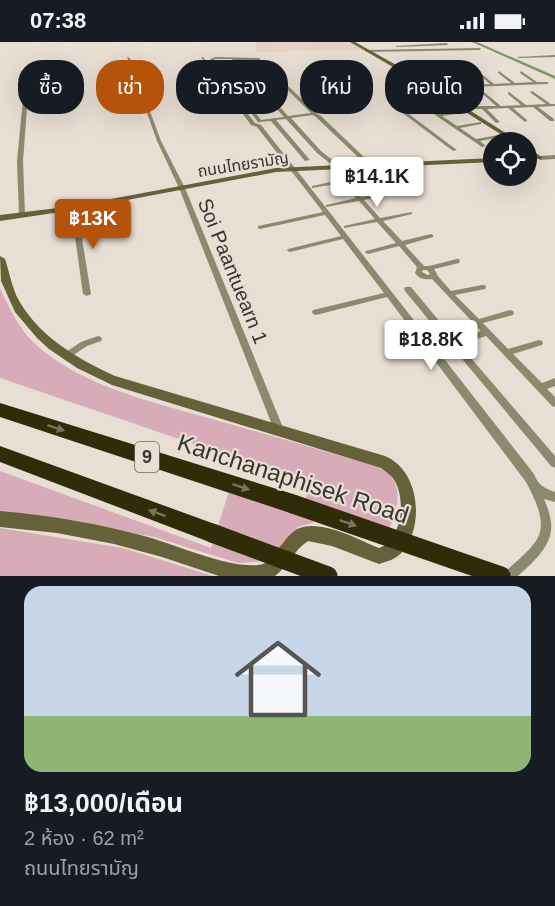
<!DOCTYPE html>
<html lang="th">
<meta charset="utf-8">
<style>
:root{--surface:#171b24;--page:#20242c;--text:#f1f3f6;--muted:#9ea1a6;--line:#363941;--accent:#b45309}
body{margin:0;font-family:Arial,"Noto Sans Thai",sans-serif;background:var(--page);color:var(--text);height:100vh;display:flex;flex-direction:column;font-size:22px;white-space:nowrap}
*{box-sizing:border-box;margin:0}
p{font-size:20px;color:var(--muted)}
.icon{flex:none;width:33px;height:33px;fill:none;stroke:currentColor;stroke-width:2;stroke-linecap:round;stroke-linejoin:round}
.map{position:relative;height:534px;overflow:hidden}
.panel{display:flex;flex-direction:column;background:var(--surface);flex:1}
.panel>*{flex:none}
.top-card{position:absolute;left:18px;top:18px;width:519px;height:54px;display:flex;gap:12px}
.fabs{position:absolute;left:483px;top:90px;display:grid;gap:12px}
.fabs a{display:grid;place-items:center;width:54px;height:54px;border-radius:50%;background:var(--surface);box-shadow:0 6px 24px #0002;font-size:30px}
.price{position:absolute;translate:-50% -51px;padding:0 14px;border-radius:6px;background:#fff;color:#222;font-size:20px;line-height:39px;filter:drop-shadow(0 2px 3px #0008)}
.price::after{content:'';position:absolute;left:50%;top:36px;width:18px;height:14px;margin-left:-9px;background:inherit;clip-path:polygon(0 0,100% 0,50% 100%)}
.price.active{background:var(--accent);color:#fff}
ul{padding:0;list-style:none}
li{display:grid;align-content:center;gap:12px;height:318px;padding:0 24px}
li+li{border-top:2px solid var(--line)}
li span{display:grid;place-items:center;height:186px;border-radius:18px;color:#555}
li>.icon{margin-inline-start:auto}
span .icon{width:108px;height:108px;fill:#fffc;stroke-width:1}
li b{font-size:26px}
.tag{padding:0 21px;border-radius:24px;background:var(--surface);box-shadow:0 6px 24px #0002;font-size:21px;line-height:54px}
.tag.active{background:var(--accent);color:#fff}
.status{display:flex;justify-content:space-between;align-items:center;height:42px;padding:0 30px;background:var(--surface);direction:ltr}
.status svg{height:16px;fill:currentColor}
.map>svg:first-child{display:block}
.built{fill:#e4d3c3}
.green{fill:#d8abb9}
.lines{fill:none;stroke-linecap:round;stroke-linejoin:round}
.canal{fill:#759c67;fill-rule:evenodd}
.street-tunnel{stroke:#c5bcb2;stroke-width:4;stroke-dasharray:4 1.5;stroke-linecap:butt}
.street{fill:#8c8a6e;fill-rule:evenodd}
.secondary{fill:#656138;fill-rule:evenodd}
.highway{fill:#302c07;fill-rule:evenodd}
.highway-bridge{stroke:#302c07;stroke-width:19}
.oneway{fill:#7a7359}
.labels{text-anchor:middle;stroke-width:4.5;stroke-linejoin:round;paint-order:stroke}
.far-street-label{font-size:16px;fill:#393430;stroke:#e8ded3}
.shield{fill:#e8ded3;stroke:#6e6761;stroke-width:1.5}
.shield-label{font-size:18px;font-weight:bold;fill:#393430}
.street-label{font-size:20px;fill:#393430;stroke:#e8ded3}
.near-street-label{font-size:24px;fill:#393430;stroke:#e8ded3}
</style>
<div class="status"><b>07:38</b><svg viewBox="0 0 49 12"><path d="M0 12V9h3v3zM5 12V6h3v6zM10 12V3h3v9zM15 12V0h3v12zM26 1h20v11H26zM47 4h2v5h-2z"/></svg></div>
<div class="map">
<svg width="555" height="534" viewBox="0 0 555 534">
<rect width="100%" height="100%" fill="#e8ded3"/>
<polygon class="built" points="256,0 351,0 364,8 257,10"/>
<g class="green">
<path d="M0 246C9 265 18 285 33 300 77 341 138 356 194 372 244 386 294 400 344 415 358 420 385 423 393 437 405 458 390 484 383 503L315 480 298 485 267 519 238 521 154 495 28 472H0V429L211 506 229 449 300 472 312 438 241 418 0 336Z"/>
<polygon points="0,486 123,506 213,534 0,534"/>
</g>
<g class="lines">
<polygon class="canal" points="472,0 477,0 555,34 555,37"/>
<polyline class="street-tunnel" points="439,44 442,44"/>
<g class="street">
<polygon points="447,1 448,3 397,5 395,4"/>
<polygon points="481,6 480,8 367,10 365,9 367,8"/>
<polygon points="555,13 555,15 519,16 517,15"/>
<polygon points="127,15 130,16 161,99 185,146 284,388 282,391 279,392 276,391 274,388 179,146 157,99"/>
<path d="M201 15H203L255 81 261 83 295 126 534 432C538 443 544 446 555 450V460L544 457C547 464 550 472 551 480 554 503 533 520 518 534H503L505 530C515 520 537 504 540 490 544 473 533 454 526 440L387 255 316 273 313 272 312 270 313 268 384 251 343 197 290 210 288 209 287 208 288 207 341 194 325 173 260 187 258 186V184L323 170 257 85 251 83Z"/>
<path d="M216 15 259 16 316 71 321 74 365 116 360 117 317 76 313 73 291 76 321 109 341 125 336 126 317 111 286 77 276 78 310 118 305 119 271 79 258 80 210 17ZM214 17H232L284 75 261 78ZM236 18H257L311 71 288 74Z"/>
<polygon points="28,25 30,26 23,119 25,173 22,175 19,173 17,119 26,26"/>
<polygon points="499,29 515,41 533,40 520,31 521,29 537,40 547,40 549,41 547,42 443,46 441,45 443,44 433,33 436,32 447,44 466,43 455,33 456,31 471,43 490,42 478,32 479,30 494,42 511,41 498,31"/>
<polygon points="532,49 551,62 555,62 555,64 538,65 554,77 554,79 550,79 533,65 513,66 527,78 527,79 525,80 508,66 487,67 500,80 496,81 482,67 463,67 463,65 468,65 454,52 457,51 473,64 496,64 483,52 483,50 484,50 501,64 521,63 508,52 508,50 509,50 526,63 546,62 531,51 530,50"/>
<polygon points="451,57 452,57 452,59 424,62 439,72 464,69 464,70 462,71 442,74 457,84 481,80 481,82 460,86 476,97 499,93 501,94 501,95 480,99 486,104 482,105 419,62 398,64 457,108 453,109 392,63 419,59"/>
<polygon points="555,113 555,117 540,118 537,116 540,114"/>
<path d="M332 124 334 125 361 155 392 150V152L364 158 380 176 412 170V172L383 179 402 199 431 192 433 193V195L405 203 424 224H429L457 217H459L460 219 459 221 434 227 437 232V233L451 249 482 243H485L486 245 485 247 455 253 479 277 510 268 513 269 514 271 513 273 483 281 508 307 539 298 542 299 543 301 542 303 513 312 542 341 555 336V344L547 347 555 355V365L552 364 486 294 453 305 450 304 405 249 404 247 405 245H411L455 298 481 289 432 237C425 238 419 237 415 231L417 225 399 204 368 212 366 211 365 210 366 209 396 201 377 180 344 186V184L375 177 359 159 326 165V163L356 156 342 141 312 146V144L340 138 329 126ZM423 228H427L430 232 428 233 422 230Z"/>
<polygon points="74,164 77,166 91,252 87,254 83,252 71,166"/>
<polygon points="98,294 101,295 102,297 101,299 87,304 69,316 66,317 63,316 62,314 63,312 81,300"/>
<polygon points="461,307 464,308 555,414 555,426 551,424 458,312 457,310 458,308"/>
</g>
<g class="secondary">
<polygon points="350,0 355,0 409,30 520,100 513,100 405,32"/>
<polygon points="526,105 542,115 542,117 538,117 526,110"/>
<polygon points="494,116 494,120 276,130 74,168 0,179 0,173 74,164 276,126"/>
<path d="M0 214 5 217C9 229 11 241 16 253 36 293 76 316 115 334L385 414C419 428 425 482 403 509 397 517 388 519 379 522L332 504 308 499C294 508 288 524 275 534H219L162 515 114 502 57 491 0 485V469C50 473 99 482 148 495 179 504 228 526 258 523 267 523 273 514 278 507 284 500 289 492 297 487 320 476 357 497 379 506 403 498 407 453 392 435 389 432 385 429 381 426L112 343 77 326 49 307 37 296 15 270 1 239Z"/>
</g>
<g class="highway">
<polygon points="0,361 293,452 300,455 303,462 300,469 293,472 0,375"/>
<polygon points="0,404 212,481 219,484 222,491 219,498 212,501 0,420"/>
</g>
<g class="highway-bridge">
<polyline points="293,462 501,534"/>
<polyline points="212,491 328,534"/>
</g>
</g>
<defs><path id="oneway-solid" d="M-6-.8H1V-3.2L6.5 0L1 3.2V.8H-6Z" transform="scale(1.5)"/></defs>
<g class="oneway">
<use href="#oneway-solid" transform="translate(56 386) rotate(18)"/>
<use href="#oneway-solid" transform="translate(241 445) rotate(18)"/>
<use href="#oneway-solid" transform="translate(157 471) rotate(-160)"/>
<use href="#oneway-solid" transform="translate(348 481) rotate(19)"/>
</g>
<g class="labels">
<g class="far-street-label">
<text transform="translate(243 122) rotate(-9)" y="6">ถนนไทยรามัญ</text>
</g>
<rect class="shield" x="135" y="400" width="24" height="30" rx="4.5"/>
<g class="shield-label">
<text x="147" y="421">9</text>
</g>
<g class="street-label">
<text transform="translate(233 229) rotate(68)" y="7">Soi Paantuearn 1</text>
</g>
<g class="near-street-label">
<text transform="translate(293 437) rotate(18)" y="8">Kanchanaphisek Road</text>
</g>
</g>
</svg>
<div class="fabs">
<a><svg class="icon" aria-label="locate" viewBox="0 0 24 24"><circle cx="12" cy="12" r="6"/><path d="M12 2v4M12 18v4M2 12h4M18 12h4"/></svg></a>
</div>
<b class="price" style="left:377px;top:166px">฿14.1K</b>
<b class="price active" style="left:93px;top:208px">฿13K</b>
<b class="price" style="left:431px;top:329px">฿18.8K</b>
<div class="top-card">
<a class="tag">ซื้อ</a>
<a class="tag active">เช่า</a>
<a class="tag">ตัวกรอง</a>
<a class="tag">ใหม่</a>
<a class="tag">คอนโด</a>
</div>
</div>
<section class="panel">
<ul>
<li><span style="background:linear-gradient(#c9d6e8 70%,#8fb573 0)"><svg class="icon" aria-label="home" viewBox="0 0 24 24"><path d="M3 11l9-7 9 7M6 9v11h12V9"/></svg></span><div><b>฿13,000/เดือน</b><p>2 ห้อง · 62 m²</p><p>ถนนไทยรามัญ</p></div></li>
</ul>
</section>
